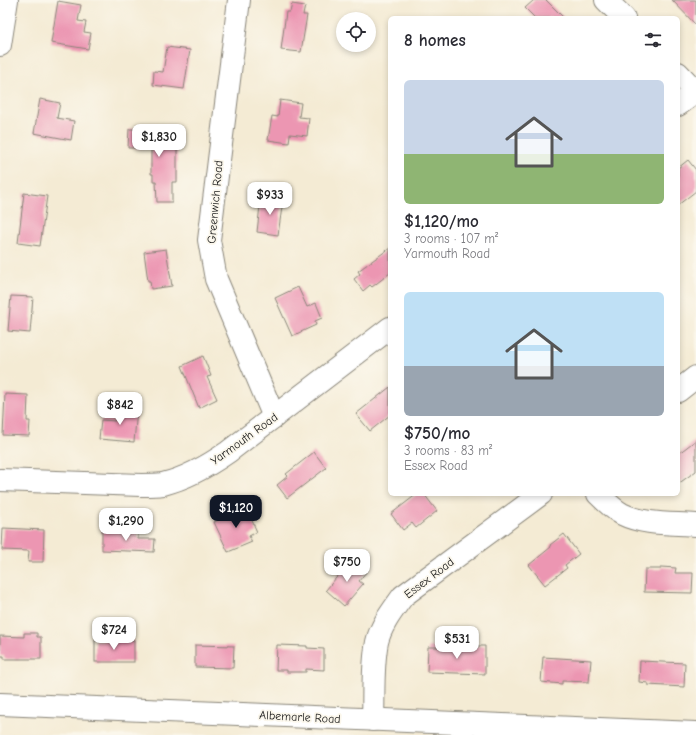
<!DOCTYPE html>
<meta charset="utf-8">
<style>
:root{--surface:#fff;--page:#f7f7f7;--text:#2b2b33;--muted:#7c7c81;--accent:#111827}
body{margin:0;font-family:"Comic Neue",sans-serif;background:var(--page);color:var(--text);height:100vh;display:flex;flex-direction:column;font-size:15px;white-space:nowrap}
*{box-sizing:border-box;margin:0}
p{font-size:13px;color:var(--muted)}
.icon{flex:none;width:22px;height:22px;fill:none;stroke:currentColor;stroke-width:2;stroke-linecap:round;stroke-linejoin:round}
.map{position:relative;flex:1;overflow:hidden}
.panel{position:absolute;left:388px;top:16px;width:292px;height:480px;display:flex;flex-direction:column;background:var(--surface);border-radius:6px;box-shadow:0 2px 6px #0003}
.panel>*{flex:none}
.buttons{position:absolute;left:336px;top:12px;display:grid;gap:8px}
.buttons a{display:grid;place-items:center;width:40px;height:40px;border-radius:50%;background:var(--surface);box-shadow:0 2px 6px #0003;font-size:20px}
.price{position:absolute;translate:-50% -34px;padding:0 9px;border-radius:8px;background:#fff;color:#222;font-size:13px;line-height:26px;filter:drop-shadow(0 1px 2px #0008)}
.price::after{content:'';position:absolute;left:50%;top:24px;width:12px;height:9px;margin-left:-6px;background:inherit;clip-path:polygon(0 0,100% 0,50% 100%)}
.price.selected{background:var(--accent);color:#fff}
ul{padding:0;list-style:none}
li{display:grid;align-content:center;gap:8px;height:212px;padding:0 16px}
li span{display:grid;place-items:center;height:124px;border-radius:6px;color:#555}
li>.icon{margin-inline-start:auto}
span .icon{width:72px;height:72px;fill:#fffc;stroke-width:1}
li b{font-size:17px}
h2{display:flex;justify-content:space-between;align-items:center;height:48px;padding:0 16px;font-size:17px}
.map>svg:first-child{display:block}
.building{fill:#ec96b2}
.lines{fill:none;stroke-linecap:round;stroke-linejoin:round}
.minor-casing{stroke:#888478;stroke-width:24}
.minor{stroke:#fff;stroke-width:22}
.labels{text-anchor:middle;stroke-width:3.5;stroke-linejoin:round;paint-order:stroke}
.street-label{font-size:12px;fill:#1c1c1c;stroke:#fbf7ec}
</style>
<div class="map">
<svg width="696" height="735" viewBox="0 0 696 735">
<rect width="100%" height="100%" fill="#fbf7ec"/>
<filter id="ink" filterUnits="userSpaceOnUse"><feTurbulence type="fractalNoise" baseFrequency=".025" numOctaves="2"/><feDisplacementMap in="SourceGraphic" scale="8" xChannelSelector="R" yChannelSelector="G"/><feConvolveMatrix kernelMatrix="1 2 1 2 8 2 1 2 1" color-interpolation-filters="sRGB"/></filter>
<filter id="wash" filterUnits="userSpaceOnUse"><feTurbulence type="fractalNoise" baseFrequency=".012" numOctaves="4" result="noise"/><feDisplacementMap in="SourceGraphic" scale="16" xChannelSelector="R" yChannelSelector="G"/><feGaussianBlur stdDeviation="0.9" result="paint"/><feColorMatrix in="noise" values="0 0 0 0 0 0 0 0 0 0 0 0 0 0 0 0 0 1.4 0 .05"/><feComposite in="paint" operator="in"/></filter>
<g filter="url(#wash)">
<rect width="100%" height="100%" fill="#f4ebd4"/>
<g id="blocks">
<g class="building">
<polygon points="534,0 546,0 564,18 535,18 525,8"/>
<polygon points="672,0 696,0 696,25"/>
<polygon points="58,1 81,5 78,21 86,22 84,32 91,33 88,49 51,43"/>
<polygon points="292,4 305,6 303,15 307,15 301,52 281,50 286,12 290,12"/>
<polygon points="167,47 190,50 184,89 153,85 154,71 163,72"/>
<polygon points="40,99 60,103 57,118 74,121 71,140 34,133"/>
<polygon points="280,100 301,103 299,117 309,118 307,136 290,134 289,143 268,140 272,116 278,117"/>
<polygon points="129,129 157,129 157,133 180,133 180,147 177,146 177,182 172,182 172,202 157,202 156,181 153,181 153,174 151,174 151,148 128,148"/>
<polygon points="688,160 696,170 696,191 678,205 678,168"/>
<polygon points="24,193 47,196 40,246 18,243"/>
<polygon points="261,197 283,200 278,235 257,232"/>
<polygon points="390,248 390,273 372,287 370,285 363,291 354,279 360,274 358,271"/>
<polygon points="166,249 172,286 151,289 150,281 148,281 144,252"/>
<polygon points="298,287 307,307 316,303 322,318 315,321 316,325 292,336 275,298"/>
<polygon points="11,296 33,297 30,333 8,331"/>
<polygon points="203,356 211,376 207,377 217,399 199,408 182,366"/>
<polygon points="390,387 390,415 370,431 356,414"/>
<polygon points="5,394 28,395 27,421 30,421 29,436 3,435"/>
<polygon points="116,408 137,410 134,442 99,439 101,420 115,421"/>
<polygon points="696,440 696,471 678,484 678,454"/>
<polygon points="314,452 326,468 287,498 277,485 288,476 286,474"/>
<polygon points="417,494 424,494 437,511 416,528 412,523 403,530 391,514"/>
<polygon points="246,507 257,532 249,536 252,542 228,552 214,522"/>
<polygon points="3,528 44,530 43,562 28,562 29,551 2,550"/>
<polygon points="102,530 138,531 138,539 155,539 154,552 102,550"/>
<polygon points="564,534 579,554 565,565 567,568 545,585 529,565 551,547 550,545"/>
<polygon points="351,560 366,572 359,581 363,584 344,606 326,590"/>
<polygon points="661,567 676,568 675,573 693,573 692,593 644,592 645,569 661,569"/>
<polygon points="24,633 37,633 37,637 41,637 41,659 4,659 4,656 0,656 0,636 24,637"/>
<rect x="95" y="640" width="39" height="22"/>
<polygon points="195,645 234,646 233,668 195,667"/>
<polygon points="277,645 307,646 307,648 324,649 324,670 306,669 306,672 287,672 287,670 276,670"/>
<polygon points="454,646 485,646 485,674 427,672 428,647 454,647"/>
<polygon points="543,657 591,660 589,682 562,681 562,684 541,682"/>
<polygon points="640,661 685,663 684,687 648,685 648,683 639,682"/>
</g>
</g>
</g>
<g filter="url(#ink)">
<use href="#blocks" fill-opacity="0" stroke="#888478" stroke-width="1"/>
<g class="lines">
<g class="minor-casing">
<g id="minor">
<polyline points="239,0 209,240 216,279 274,417"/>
<polyline points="606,0 624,18"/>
<polyline points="0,45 7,0"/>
<polyline points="678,73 696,92"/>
<polyline points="678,105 696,92"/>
<polyline points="678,391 696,377"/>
<path d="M0 480 141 485C148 485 156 485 163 484 187 478 208 466 228 452L390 328"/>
<path d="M598 494C605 501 613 509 622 514 644 525 672 523 696 525"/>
<polyline points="0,704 696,733"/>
<path d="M373 720C374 695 372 667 377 642 381 625 393 610 403 596L541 494"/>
</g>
</g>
<use href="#minor" class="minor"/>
</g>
</g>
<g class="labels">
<g class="street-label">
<text transform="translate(215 202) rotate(-85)" y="4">Greenwich Road</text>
<text transform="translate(244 439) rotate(-36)" y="4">Yarmouth Road</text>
<text transform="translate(429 578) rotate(-37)" y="4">Essex Road</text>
<text transform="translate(300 717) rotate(3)" y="4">Albemarle Road</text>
</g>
</g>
</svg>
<div class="buttons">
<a><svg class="icon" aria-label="locate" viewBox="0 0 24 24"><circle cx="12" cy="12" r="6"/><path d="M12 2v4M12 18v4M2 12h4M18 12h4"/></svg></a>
</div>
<b class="price" style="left:159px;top:158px">$1,830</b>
<b class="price" style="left:270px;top:216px">$933</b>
<b class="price" style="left:120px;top:426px">$842</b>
<b class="price selected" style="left:236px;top:529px">$1,120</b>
<b class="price" style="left:126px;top:542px">$1,290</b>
<b class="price" style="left:347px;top:583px">$750</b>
<b class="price" style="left:114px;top:651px">$724</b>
<b class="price" style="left:457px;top:660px">$531</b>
<section class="panel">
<h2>8 homes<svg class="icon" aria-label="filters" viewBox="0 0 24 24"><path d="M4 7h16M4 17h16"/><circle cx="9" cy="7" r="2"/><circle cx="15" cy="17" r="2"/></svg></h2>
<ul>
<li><span style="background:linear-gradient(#c9d6e8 60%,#8fb573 0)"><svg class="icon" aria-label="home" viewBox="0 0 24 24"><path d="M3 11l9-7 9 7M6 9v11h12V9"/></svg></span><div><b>$1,120/mo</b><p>3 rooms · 107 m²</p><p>Yarmouth Road</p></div></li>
<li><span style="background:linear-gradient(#bfe0f5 60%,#9aa5b1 0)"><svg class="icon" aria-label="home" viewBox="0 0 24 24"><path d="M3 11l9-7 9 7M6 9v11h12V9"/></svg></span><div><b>$750/mo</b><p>3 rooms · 83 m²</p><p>Essex Road</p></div></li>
</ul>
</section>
</div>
